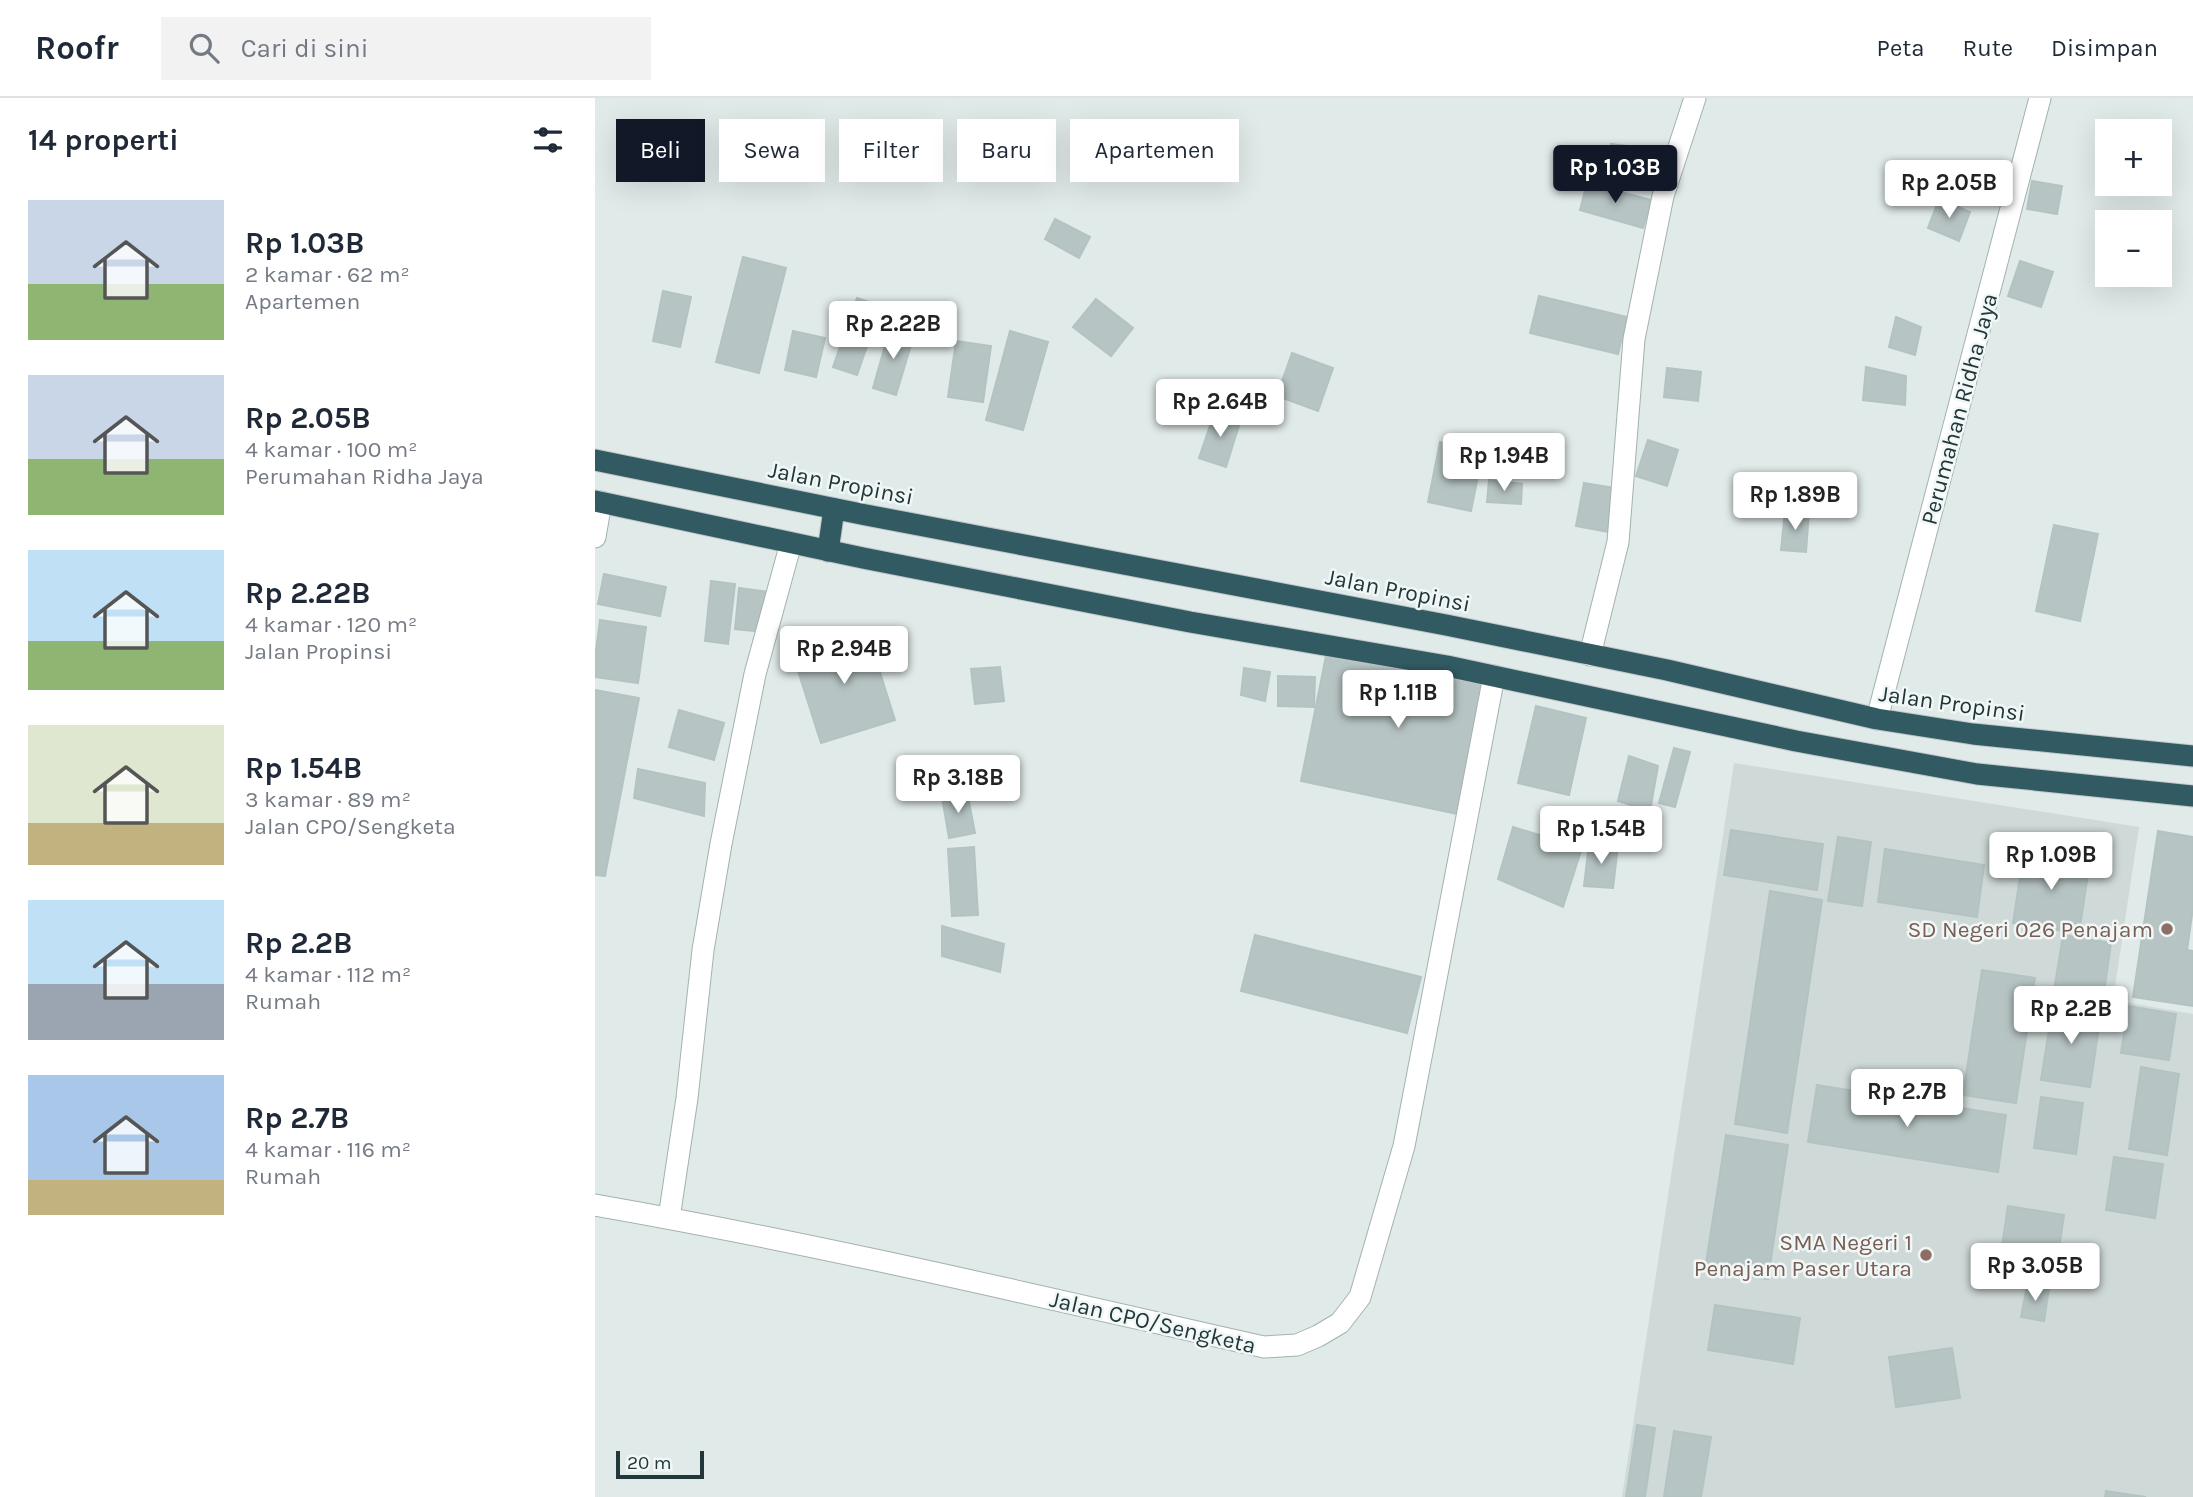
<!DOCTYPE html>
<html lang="id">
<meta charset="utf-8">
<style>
:root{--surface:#fff;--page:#f2f2f3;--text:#1f2937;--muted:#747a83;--line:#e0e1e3;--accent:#111827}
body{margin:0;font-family:Karla,sans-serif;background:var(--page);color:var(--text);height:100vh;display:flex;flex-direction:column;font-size:26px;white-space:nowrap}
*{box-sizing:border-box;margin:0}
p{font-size:23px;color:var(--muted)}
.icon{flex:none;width:38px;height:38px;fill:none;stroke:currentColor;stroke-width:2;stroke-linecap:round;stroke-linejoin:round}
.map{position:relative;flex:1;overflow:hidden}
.details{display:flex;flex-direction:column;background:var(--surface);width:595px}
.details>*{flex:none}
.hud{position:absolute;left:21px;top:21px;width:665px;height:63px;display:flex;gap:14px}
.buttons{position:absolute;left:1500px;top:21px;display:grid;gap:14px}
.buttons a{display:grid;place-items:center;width:77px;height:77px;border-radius:0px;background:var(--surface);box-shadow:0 7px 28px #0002;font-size:35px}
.scale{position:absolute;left:21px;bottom:18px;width:88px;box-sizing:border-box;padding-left:7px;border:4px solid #223739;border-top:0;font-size:19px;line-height:24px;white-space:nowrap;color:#223739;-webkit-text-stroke:5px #f0f7f6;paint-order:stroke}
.price{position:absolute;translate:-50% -60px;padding:0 16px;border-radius:7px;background:#fff;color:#222;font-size:23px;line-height:46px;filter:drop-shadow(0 2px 4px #0008)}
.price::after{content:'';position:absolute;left:50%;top:42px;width:21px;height:16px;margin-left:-10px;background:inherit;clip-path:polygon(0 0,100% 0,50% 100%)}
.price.on{background:var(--accent);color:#fff}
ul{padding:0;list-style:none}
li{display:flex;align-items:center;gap:21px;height:175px;padding:0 28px}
li span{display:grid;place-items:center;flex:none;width:196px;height:140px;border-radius:0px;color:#555}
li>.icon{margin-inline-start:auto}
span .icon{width:84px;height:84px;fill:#fffc;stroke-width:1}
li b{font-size:30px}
h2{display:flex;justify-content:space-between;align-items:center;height:84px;padding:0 28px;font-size:30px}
.chip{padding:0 24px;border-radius:0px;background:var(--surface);box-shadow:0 7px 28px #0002;font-size:24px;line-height:63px}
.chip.on{background:var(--accent);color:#fff}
header{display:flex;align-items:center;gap:42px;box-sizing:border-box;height:98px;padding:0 35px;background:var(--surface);border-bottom:2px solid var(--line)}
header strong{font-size:33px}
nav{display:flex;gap:38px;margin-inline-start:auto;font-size:24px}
.search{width:490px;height:63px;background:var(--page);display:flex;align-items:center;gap:18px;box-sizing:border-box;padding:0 24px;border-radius:0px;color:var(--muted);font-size:26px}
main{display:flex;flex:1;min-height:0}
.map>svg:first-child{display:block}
.built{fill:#cfd9d8}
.building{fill:#b6c4c3;stroke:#b3c3c2;stroke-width:2}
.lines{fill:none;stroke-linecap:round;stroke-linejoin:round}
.minor-casing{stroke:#a3b1b1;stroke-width:23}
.highway-casing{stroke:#c1c7c8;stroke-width:23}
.minor{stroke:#fff;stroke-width:21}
.highway{stroke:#315a62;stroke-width:21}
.education-dot{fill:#8d6e63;stroke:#f0f7f6;stroke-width:2.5}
.labels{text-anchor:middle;stroke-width:5;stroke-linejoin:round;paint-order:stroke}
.street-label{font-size:23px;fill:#223739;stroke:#f0f7f6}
.education-label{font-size:23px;fill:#785e54;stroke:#f0f7f6;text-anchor:end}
</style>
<header>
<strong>Roofr</strong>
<div class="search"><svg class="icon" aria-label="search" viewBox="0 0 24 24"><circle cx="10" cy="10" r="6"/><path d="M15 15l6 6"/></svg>Cari di sini</div>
<nav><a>Peta</a><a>Rute</a><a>Disimpan</a></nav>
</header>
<main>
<section class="details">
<h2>14 properti<svg class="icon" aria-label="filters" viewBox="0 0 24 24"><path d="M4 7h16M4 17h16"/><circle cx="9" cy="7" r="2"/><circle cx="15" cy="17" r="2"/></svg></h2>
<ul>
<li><span style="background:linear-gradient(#c9d6e8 60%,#8fb573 0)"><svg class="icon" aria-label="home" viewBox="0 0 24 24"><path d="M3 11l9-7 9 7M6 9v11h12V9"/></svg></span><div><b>Rp 1.03B</b><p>2 kamar · 62 m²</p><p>Apartemen</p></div></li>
<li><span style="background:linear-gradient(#c9d6e8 60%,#8fb573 0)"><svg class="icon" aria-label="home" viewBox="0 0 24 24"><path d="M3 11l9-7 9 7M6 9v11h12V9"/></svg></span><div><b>Rp 2.05B</b><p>4 kamar · 100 m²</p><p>Perumahan Ridha Jaya</p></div></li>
<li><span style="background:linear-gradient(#bfe0f5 65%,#8fb573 0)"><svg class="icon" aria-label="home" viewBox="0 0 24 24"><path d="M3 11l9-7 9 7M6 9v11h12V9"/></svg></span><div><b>Rp 2.22B</b><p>4 kamar · 120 m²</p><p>Jalan Propinsi</p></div></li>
<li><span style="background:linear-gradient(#dfe7d0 70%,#c2b280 0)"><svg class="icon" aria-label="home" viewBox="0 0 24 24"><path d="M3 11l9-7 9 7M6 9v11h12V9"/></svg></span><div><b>Rp 1.54B</b><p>3 kamar · 89 m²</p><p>Jalan CPO/Sengketa</p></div></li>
<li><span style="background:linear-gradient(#bfe0f5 60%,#9aa5b1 0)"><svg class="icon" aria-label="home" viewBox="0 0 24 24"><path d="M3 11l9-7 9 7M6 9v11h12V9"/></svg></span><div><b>Rp 2.2B</b><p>4 kamar · 112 m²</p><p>Rumah</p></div></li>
<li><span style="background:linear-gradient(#a9c7e8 75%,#c2b280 0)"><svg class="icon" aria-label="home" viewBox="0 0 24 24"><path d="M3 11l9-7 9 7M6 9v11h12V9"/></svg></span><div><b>Rp 2.7B</b><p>4 kamar · 116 m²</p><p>Rumah</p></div></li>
</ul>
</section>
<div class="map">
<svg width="1598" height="1399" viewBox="0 0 1598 1399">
<rect width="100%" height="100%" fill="#e0eae9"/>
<polygon class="built" points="1139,665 1544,729 1518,902 1598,916 1598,1399 1027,1399"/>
<g class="building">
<polygon points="1016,46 1073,53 1069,85 1012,78"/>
<polygon points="1437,83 1467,88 1462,116 1432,111"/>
<polygon points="992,85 1056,102 1048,130 985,112"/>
<polygon points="1344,101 1375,114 1364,143 1333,130"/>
<polygon points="460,121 495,139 484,160 450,141"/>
<polygon points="148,159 191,170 164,275 121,264"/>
<polygon points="1425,163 1458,174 1446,209 1413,198"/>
<polygon points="68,193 96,199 85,249 58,243"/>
<polygon points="944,198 1032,219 1023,256 935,235"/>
<polygon points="262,200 286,208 262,277 238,269"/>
<polygon points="501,201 538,230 516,258 478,229"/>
<polygon points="1301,219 1326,229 1320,257 1294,249"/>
<polygon points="295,230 319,237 301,297 278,290"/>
<polygon points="198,233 230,240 221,279 190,272"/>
<polygon points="415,233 453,244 428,332 391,322"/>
<polygon points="361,243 396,248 388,304 353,299"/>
<polygon points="697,255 738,270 723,313 682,298"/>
<polygon points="1271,269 1311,278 1310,307 1268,302"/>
<polygon points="1072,270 1106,274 1103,303 1069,299"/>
<polygon points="620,313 646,321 631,369 604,360"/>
<polygon points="1053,342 1083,352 1072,388 1041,378"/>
<polygon points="845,344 888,353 876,413 833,404"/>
<polygon points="894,382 927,386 926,406 892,404"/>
<polygon points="989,385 1026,391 1019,435 981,428"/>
<polygon points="1190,413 1214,415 1211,454 1186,452"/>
<polygon points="1459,427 1503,436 1485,523 1441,513"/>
<polygon points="9,476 71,489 65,518 3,506"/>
<polygon points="116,483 140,486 133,546 110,543"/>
<polygon points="144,490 174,494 170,534 140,531"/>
<polygon points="5,522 51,529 43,585 0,579 0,560"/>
<polygon points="271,530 300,622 226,645 197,554"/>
<polygon points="733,548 899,578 872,718 706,683"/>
<polygon points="405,569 409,603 380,606 376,571"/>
<polygon points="649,570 675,574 670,603 646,597"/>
<polygon points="683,578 720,579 719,609 683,608"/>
<polygon points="0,592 44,600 10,778 0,777"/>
<polygon points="941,608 991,620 974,697 923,685"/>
<polygon points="84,612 129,625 119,662 74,649"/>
<polygon points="1079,650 1095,654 1080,709 1064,705"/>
<polygon points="1034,658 1063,668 1055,713 1023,703"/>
<polygon points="43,671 110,685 109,718 39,700"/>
<polygon points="372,694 380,735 354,740 347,699"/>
<polygon points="918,729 987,750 968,809 903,781"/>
<polygon points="1136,732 1228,746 1222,792 1129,777"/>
<polygon points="1563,733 1598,739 1598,810 1592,852 1598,853 1598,908 1538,899"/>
<polygon points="1243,739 1276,744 1267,808 1233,803"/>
<polygon points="994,745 1023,748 1018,790 989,788"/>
<polygon points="379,749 383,817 357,818 353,751"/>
<polygon points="1290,751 1389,767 1382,819 1283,804"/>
<polygon points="1429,753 1495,763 1484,835 1418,825"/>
<polygon points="1175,793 1227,802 1192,1035 1140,1026"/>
<polygon points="347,828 409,846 405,874 347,858"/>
<polygon points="660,837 826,879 812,935 646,893"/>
<polygon points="1468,837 1516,845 1508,901 1459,893"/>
<polygon points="1387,872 1440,880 1421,1005 1368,997"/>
<polygon points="1458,907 1506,915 1495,989 1446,982"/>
<polygon points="1533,908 1581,916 1574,962 1526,955"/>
<polygon points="1546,969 1584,976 1572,1057 1534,1051"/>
<polygon points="1222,987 1411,1017 1403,1074 1213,1044"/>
<polygon points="1446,999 1488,1005 1481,1056 1439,1050"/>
<polygon points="1131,1037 1193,1047 1173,1181 1110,1172"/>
<polygon points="1519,1059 1568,1066 1560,1120 1511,1112"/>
<polygon points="1413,1108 1469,1117 1459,1184 1403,1175"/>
<polygon points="1432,1188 1454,1191 1449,1223 1426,1219"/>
<polygon points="1120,1207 1205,1220 1198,1266 1113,1252"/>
<polygon points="1357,1250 1365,1300 1301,1309 1294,1259"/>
<polygon points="1042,1327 1060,1330 1050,1399 1031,1399"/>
<polygon points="1079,1333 1116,1339 1106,1399 1069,1399"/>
<polygon points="1511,1393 1551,1399 1510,1399"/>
</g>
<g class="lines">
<g class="minor-casing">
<g id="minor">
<polyline points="0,439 6,404"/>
<polyline points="995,557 1023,444 1039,241 1068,98 1100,0"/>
<polyline points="1282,621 1445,0"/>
<path d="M0 1107C224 1146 447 1199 669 1249L702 1247 723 1238 745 1225 765 1199 809 1048 899 578"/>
<polyline points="74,1120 92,1000 108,852 126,746 160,576 196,445"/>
</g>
</g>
<g class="highway-casing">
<g id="highway">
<polyline points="0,362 271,417 851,527 1072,572 1282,621 1378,636 1598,658"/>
<polyline points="0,403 268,460 595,524 852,568 1201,643 1382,676 1598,698"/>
<polyline points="233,453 239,411"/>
</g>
</g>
<use href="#minor" class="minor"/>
<use href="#highway" class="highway"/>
</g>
<g class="education-dot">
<circle cx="1572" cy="831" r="7"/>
<circle cx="1331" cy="1157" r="7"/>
</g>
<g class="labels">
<g class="street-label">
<text transform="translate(1364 311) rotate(-75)" y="8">Perumahan Ridha Jaya</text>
<text transform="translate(246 385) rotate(11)" y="8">Jalan Propinsi</text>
<text transform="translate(803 492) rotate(11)" y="8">Jalan Propinsi</text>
<text transform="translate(1357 605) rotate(8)" y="8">Jalan Propinsi</text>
<text transform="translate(558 1224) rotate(13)" y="8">Jalan CPO/Sengketa</text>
</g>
<g class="education-label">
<text x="1558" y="839">SD Negeri 026 Penajam</text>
<text x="1317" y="1152">SMA Negeri 1<tspan x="1317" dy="26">Penajam Paser Utara</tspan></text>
</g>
</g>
</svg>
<div class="buttons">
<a>+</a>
<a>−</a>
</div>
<div class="scale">20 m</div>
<b class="price on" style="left:1020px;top:107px">Rp 1.03B</b>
<b class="price" style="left:1354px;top:122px">Rp 2.05B</b>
<b class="price" style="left:298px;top:263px">Rp 2.22B</b>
<b class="price" style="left:625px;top:341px">Rp 2.64B</b>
<b class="price" style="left:909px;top:395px">Rp 1.94B</b>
<b class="price" style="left:1200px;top:434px">Rp 1.89B</b>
<b class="price" style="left:249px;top:588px">Rp 2.94B</b>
<b class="price" style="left:803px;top:632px">Rp 1.11B</b>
<b class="price" style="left:363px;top:717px">Rp 3.18B</b>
<b class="price" style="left:1006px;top:768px">Rp 1.54B</b>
<b class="price" style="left:1456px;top:794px">Rp 1.09B</b>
<b class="price" style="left:1476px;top:948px">Rp 2.2B</b>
<b class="price" style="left:1312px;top:1031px">Rp 2.7B</b>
<b class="price" style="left:1440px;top:1205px">Rp 3.05B</b>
<div class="hud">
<a class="chip on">Beli</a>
<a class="chip">Sewa</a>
<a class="chip">Filter</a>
<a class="chip">Baru</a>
<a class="chip">Apartemen</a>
</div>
</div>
</main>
